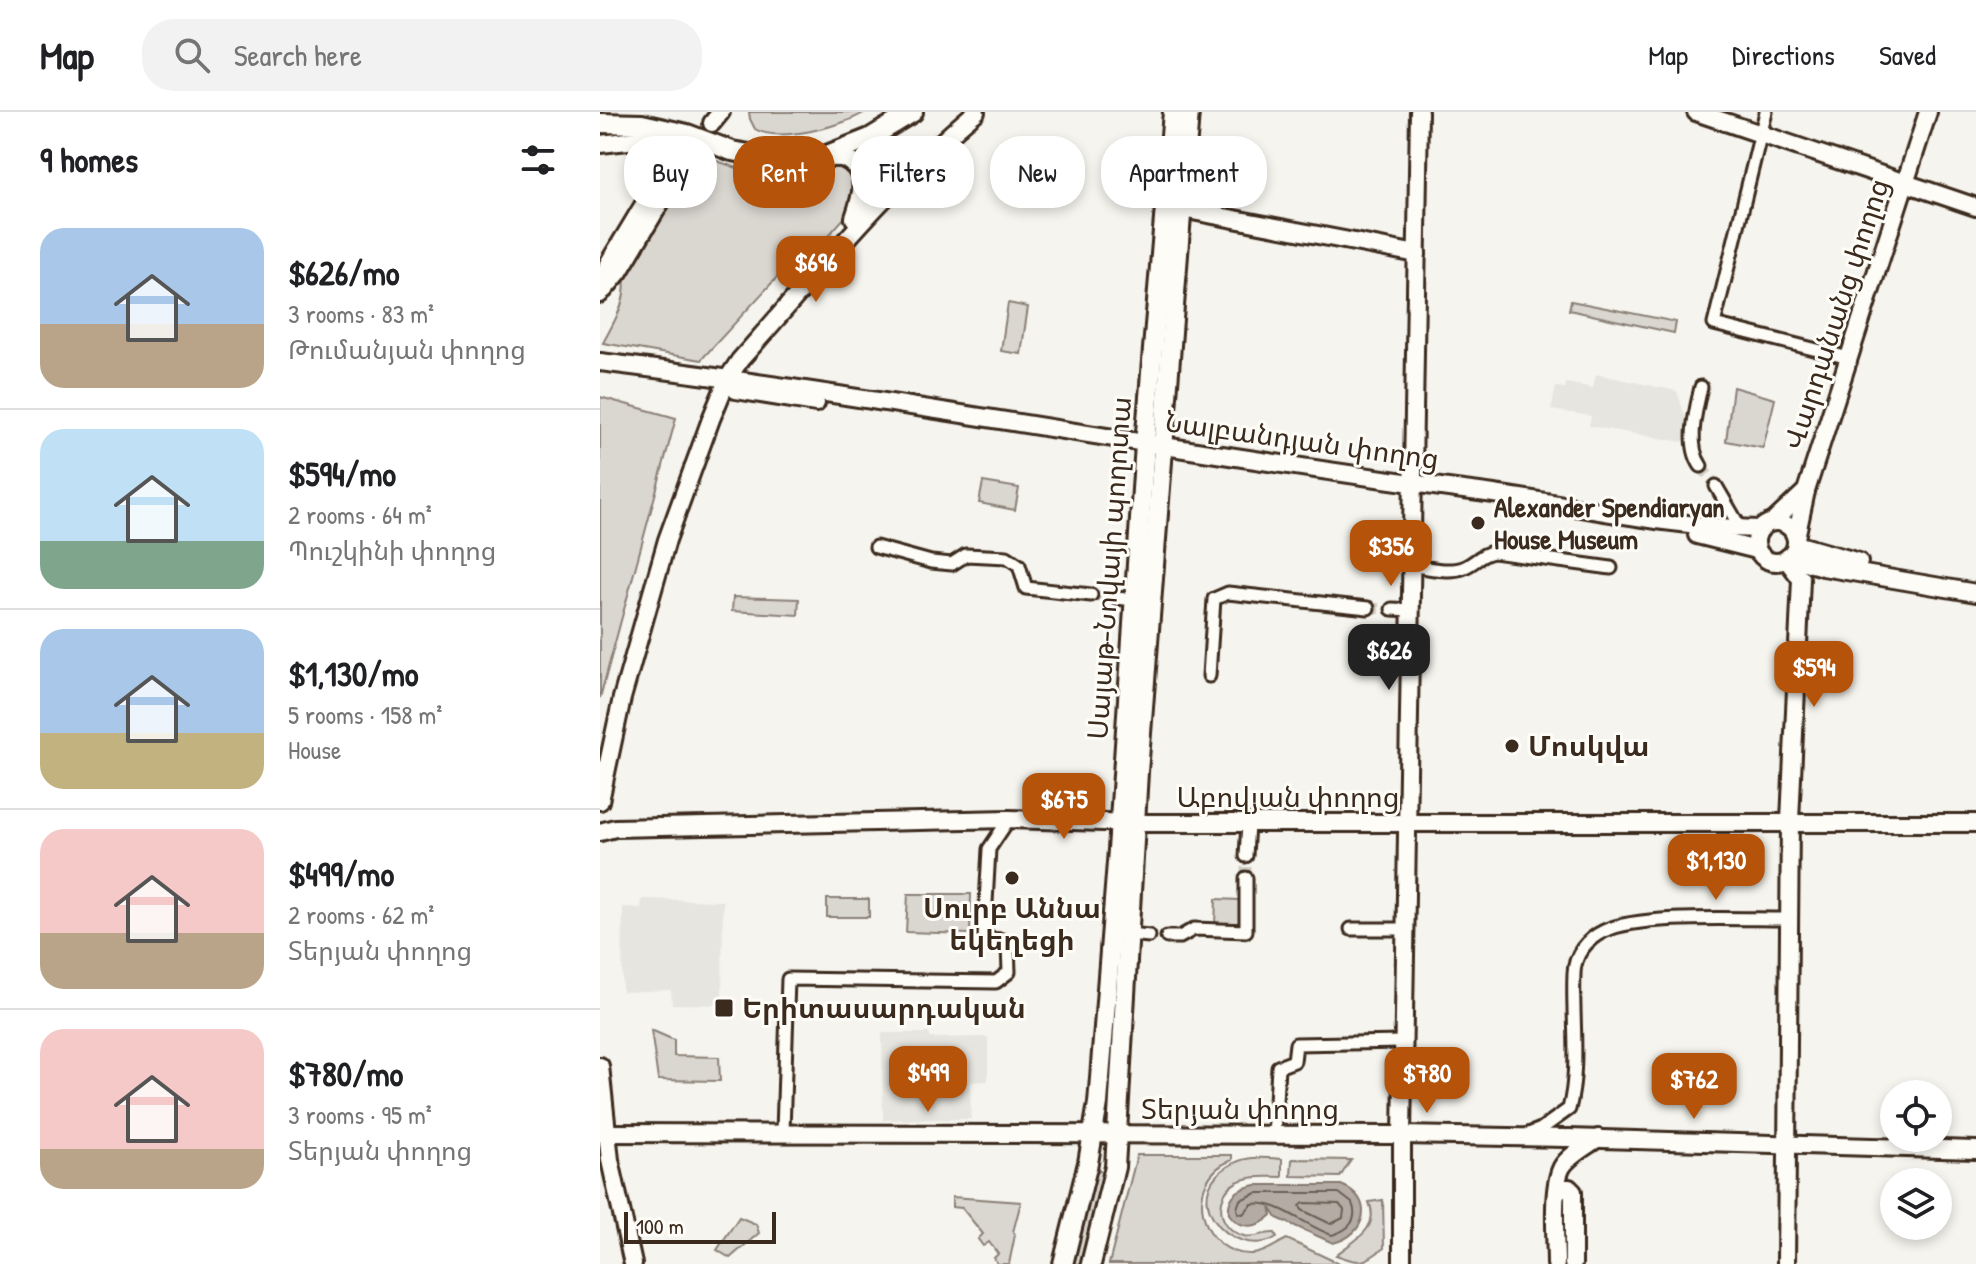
<!DOCTYPE html>
<meta charset="utf-8">
<style>
:root{--surface:#fff;--page:#f2f2f2;--text:#202124;--muted:#757577;--line:#e0e0e0;--accent:#b45309}
body{margin:0;font-family:"Patrick Hand","Noto Sans Armenian",sans-serif;background:var(--page);color:var(--text);height:100vh;display:flex;flex-direction:column;font-size:30px;white-space:nowrap}
*{box-sizing:border-box;margin:0}
p{font-size:26px;color:var(--muted)}
.icon{flex:none;width:44px;height:44px;fill:none;stroke:currentColor;stroke-width:2;stroke-linecap:round;stroke-linejoin:round}
.map{position:relative;flex:1;overflow:hidden}
.drawer{display:flex;flex-direction:column;background:var(--surface);width:600px}
.drawer>*{flex:none}
.hud{position:absolute;left:24px;top:24px;width:760px;height:72px;display:flex;gap:16px}
.buttons{position:absolute;left:1280px;top:968px;display:grid;gap:16px}
.buttons a{display:grid;place-items:center;width:72px;height:72px;border-radius:50%;background:var(--surface);box-shadow:0 4px 12px #0003;font-size:40px}
.scale{position:absolute;left:24px;bottom:20px;width:152px;box-sizing:border-box;padding-left:8px;border:4px solid #3b2a1e;border-top:0;font-size:22px;line-height:28px;white-space:nowrap;color:#3b2a1e;-webkit-text-stroke:6px #fdfcf7;paint-order:stroke}
.price{position:absolute;translate:-50% -68px;padding:0 18px;border-radius:16px;background:var(--accent);color:#fff;font-size:26px;line-height:52px;filter:drop-shadow(0 2px 4px #0008)}
.price::after{content:'';position:absolute;left:50%;top:48px;width:24px;height:18px;margin-left:-12px;background:inherit;clip-path:polygon(0 0,100% 0,50% 100%)}
.price.selected{background:#222;color:#fff}
ul{padding:0;list-style:none}
li{display:flex;align-items:center;gap:24px;height:200px;padding:0 40px}
li+li{border-top:2px solid var(--line)}
li span{display:grid;place-items:center;flex:none;width:224px;height:160px;border-radius:24px;color:#555}
li>.icon{margin-inline-start:auto}
span .icon{width:96px;height:96px;fill:#fffc;stroke-width:1}
li b{font-size:34px}
h2{display:flex;justify-content:space-between;align-items:center;height:96px;padding:0 40px;font-size:34px}
.chip{padding:0 28px;border-radius:32px;background:var(--surface);box-shadow:0 4px 12px #0003;font-size:28px;line-height:72px}
.chip.selected{background:var(--accent);color:#fff}
header{display:flex;align-items:center;gap:48px;box-sizing:border-box;height:112px;padding:0 40px;background:var(--surface);border-bottom:2px solid var(--line)}
header strong{font-size:38px}
nav{display:flex;gap:44px;margin-inline-start:auto;font-size:28px}
.search{width:560px;height:72px;background:var(--page);display:flex;align-items:center;gap:20px;box-sizing:border-box;padding:0 28px;border-radius:32px;color:var(--muted);font-size:30px}
main{display:flex;flex:1;min-height:0}
.map>svg:first-child{display:block}
.built{fill:#e7e5df}
.green{fill:#dad6d0;stroke:#8a8077;stroke-width:2}
.water{fill:#b4aca4;stroke:#84786e;stroke-width:2}
.lines{fill:none;stroke-linecap:round;stroke-linejoin:round}
.shore{stroke:#6b5e54;stroke-width:2}
.street-tunnel{stroke:#d0ccc4;stroke-width:11;stroke-dasharray:11 5.5;stroke-linecap:butt}
.secondary-tunnel{stroke:#d0ccc4;stroke-width:16;stroke-dasharray:16 8;stroke-linecap:butt}
.street-casing{stroke:#3b2a1e;stroke-width:17}
.secondary-casing{stroke:#3b2a1e;stroke-width:22}
.primary-casing{stroke:#3b2a1e;stroke-width:24}
.street{stroke:#fdfcf7;stroke-width:11}
.secondary{stroke:#fdfcf7;stroke-width:16}
.primary{stroke:#fdfcf7;stroke-width:18}
.poi-dot{fill:#3b2a1e;stroke:#fdfcf7;stroke-width:3}
.labels{text-anchor:middle;stroke-width:6;stroke-linejoin:round;paint-order:stroke}
.street-label{font-size:28px;fill:#3b2a1e;stroke:#fdfcf7}
.poi-label{font-size:28px;font-weight:bold;fill:#3b2a1e;stroke:#fdfcf7;text-anchor:start}
</style>
<header>
<strong>Map</strong>
<div class="search"><svg class="icon" aria-label="search" viewBox="0 0 24 24"><circle cx="10" cy="10" r="6"/><path d="M15 15l6 6"/></svg>Search here</div>
<nav><a>Map</a><a>Directions</a><a>Saved</a></nav>
</header>
<main>
<section class="drawer">
<h2>9 homes<svg class="icon" aria-label="filters" viewBox="0 0 24 24"><path d="M4 7h16M4 17h16"/><circle cx="9" cy="7" r="2"/><circle cx="15" cy="17" r="2"/></svg></h2>
<ul>
<li><span style="background:linear-gradient(#a9c7e8 60%,#b9a48a 0)"><svg class="icon" aria-label="home" viewBox="0 0 24 24"><path d="M3 11l9-7 9 7M6 9v11h12V9"/></svg></span><div><b>$626/mo</b><p>3 rooms · 83 m²</p><p>Թումանյան փողոց</p></div></li>
<li><span style="background:linear-gradient(#bfe0f5 70%,#7fa58c 0)"><svg class="icon" aria-label="home" viewBox="0 0 24 24"><path d="M3 11l9-7 9 7M6 9v11h12V9"/></svg></span><div><b>$594/mo</b><p>2 rooms · 64 m²</p><p>Պուշկինի փողոց</p></div></li>
<li><span style="background:linear-gradient(#a9c7e8 65%,#c2b280 0)"><svg class="icon" aria-label="home" viewBox="0 0 24 24"><path d="M3 11l9-7 9 7M6 9v11h12V9"/></svg></span><div><b>$1,130/mo</b><p>5 rooms · 158 m²</p><p>House</p></div></li>
<li><span style="background:linear-gradient(#f6c9c9 65%,#b9a48a 0)"><svg class="icon" aria-label="home" viewBox="0 0 24 24"><path d="M3 11l9-7 9 7M6 9v11h12V9"/></svg></span><div><b>$499/mo</b><p>2 rooms · 62 m²</p><p>Տերյան փողոց</p></div></li>
<li><span style="background:linear-gradient(#f6c9c9 75%,#b9a48a 0)"><svg class="icon" aria-label="home" viewBox="0 0 24 24"><path d="M3 11l9-7 9 7M6 9v11h12V9"/></svg></span><div><b>$780/mo</b><p>3 rooms · 95 m²</p><p>Տերյան փողոց</p></div></li>
</ul>
</section>
<div class="map">
<svg width="1376" height="1152" viewBox="0 0 1376 1152">
<rect width="100%" height="100%" fill="#f5f4ee"/>
<filter id="ink" filterUnits="userSpaceOnUse"><feTurbulence type="fractalNoise" baseFrequency=".0125" numOctaves="2"/><feDisplacementMap in="SourceGraphic" scale="16" xChannelSelector="R" yChannelSelector="G"/><feConvolveMatrix kernelMatrix="1 2 1 2 8 2 1 2 1" color-interpolation-filters="sRGB"/></filter>
<g filter="url(#ink)">
<g class="built">
<polygon points="996,262 1077,279 1091,322 1082,330 989,314 991,304 951,298 956,275 965,276 966,271 993,276"/>
<polygon points="42,787 123,789 122,893 72,892 71,878 22,880 23,795 41,796"/>
<polygon points="282,921 329,921 330,926 388,925 388,969 370,970 371,1007 283,1008"/>
</g>
<g class="green">
<path d="M149 0H265C244 14 179 31 155 17L150 7Z"/>
<path d="M111 47 143 58 244 55 253 60 256 85 246 104 188 169 180 162 101 248 3 231C14 210 28 189 24 164L88 67 96 71Z"/>
<polygon points="971,189 1076,210 1074,221 969,198"/>
<polygon points="408,191 428,195 421,242 401,239"/>
<polygon points="1133,275 1175,287 1163,336 1126,329"/>
<polygon points="0,285 76,306 0,586"/>
<polygon points="383,370 419,376 415,398 379,391"/>
<polygon points="133,485 199,487 198,503 132,499"/>
<polygon points="308,782 371,782 370,822 306,820"/>
<rect x="227" y="787" width="42" height="18"/>
<polygon points="616,787 640,788 641,814 615,813"/>
<polygon points="51,918 74,928 74,944 119,945 120,969 58,968"/>
<path d="M537 1043H632V1048C581 1067 600 1145 653 1142 666 1141 676 1132 687 1127L740 1152H509Z"/>
<path d="M682 1047V1065C668 1065 650 1063 637 1070 613 1083 617 1117 644 1124 654 1127 664 1120 675 1121L677 1125C631 1152 569 1077 639 1049 651 1044 669 1046 682 1047Z"/>
<polygon points="692,1047 751,1048 740,1065 691,1064"/>
<polygon points="495,1058 502,1059 504,1064 482,1152 470,1152"/>
<polygon points="352,1085 421,1090 413,1120 415,1123 409,1152 398,1152 394,1146 398,1142 389,1130 383,1134 378,1127 383,1122 362,1096 352,1095"/>
<path d="M783 1088 784 1136C762 1152 762 1152 736 1143 752 1129 781 1118 769 1090Z"/>
<polygon points="139,1105 156,1112 159,1121 130,1146 117,1138"/>
</g>
<path class="water" d="M656 1073H741C776 1086 766 1124 733 1131L677 1106 670 1095 672 1103C659 1116 641 1119 629 1102 627 1083 639 1076 656 1073Z"/>
<g class="lines">
<g class="shore">
<path d="M657 1081H739L752 1091C759 1108 749 1118 732 1123 707 1115 676 1087 652 1092L643 1102 638 1101 637 1096 640 1088Z"/>
<polygon points="704,1091 739,1092 744,1098 743,1106 731,1112 702,1098 700,1094"/>
</g>
<g class="street-tunnel">
<polyline points="1101,354 1116,374"/>
<polyline points="491,483 516,486"/>
<polyline points="768,496 792,497"/>
<polyline points="646,766 646,744"/>
</g>
<polyline class="secondary-tunnel" points="84,51 112,11"/>
<g class="street-casing">
<g id="street">
<polyline points="1166,0 1114,212 1249,246"/>
<path d="M1101 275C1096 298 1086 333 1101 354"/>
<polyline points="1116,374 1141,417"/>
<polyline points="276,435 331,450 352,452 366,443 407,445 419,453 426,476 491,483"/>
<path d="M812 454C828 455 849 462 865 455 876 450 882 441 894 440L1011 456"/>
<polyline points="516,486 535,488"/>
<polyline points="792,497 811,498"/>
<polyline points="609,564 614,487 628,481 768,496"/>
<polyline points="646,744 648,711"/>
<polyline points="751,817 805,817"/>
<polyline points="529,822 549,824"/>
<polyline points="567,825 580,825 594,817 646,819 646,766"/>
<polyline points="183,1020 188,867 396,870 409,860 408,833 402,828 384,827 389,737 409,707"/>
<path d="M926 1023 941 1017 969 997C980 955 972 905 974 862 974 843 987 827 1004 819 1039 802 1140 807 1182 807"/>
<polyline points="674,1024 678,955 694,949 696,932 803,930"/>
</g>
</g>
<g class="secondary-casing">
<g id="secondary">
<polyline points="1096,0 1376,95"/>
<polyline points="112,11 121,0"/>
<polyline points="0,32 38,28 57,31 67,44 67,54 8,152 0,182"/>
<polyline points="582,97 817,142"/>
<polyline points="4,178 19,160 84,51"/>
<path d="M0 250C294 286 585 342 879 380 972 392 1065 415 1160 417"/>
<polyline points="136,278 216,291"/>
<polyline points="1174,409 1206,379 1328,0"/>
<circle cx="1176" cy="430" r="20"/>
<polyline points="1097,423 1157,438"/>
<polyline points="1196,426 1206,379"/>
<polyline points="1196,432 1259,450"/>
<polyline points="1188,445 1223,455 1376,481"/>
<path d="M0 689 22 586 67 428 111 307 128 266 140 248C216 163 288 73 376 0"/>
<polyline points="0,720 15,716 409,707 535,711 1376,711"/>
<polyline points="0,954 10,1048 33,1152"/>
<polyline points="0,1021 802,1023 965,1026"/>
<polyline points="968,1026 1376,1038"/>
<polyline points="957,1080 962,1076 969,1076 973,1080 973,1152"/>
<polyline points="802,1152 802,1023 819,0"/>
<path d="M956 1152C956 1128 951 1075 962 1055 969 1043 987 1034 998 1026"/>
<polyline points="1186,1152 1190,709 1201,467 1186,447"/>
</g>
</g>
<g class="primary-casing">
<g id="primary">
<path d="M0 11 42 12 87 22 132 39 155 43 242 45C271 57 263 83 255 106"/>
<polyline points="227,43 270,26 313,0"/>
<polyline points="463,1152 488,1051 498,991 518,738 545,332 573,0"/>
<polyline points="491,1152 515,1055 538,660 589,0"/>
</g>
</g>
<use href="#street" class="street"/>
<use href="#secondary" class="secondary"/>
<use href="#primary" class="primary"/>
</g>
</g>
<g class="poi-dot">
<circle cx="878" cy="411" r="8"/>
<circle cx="912" cy="634" r="8"/>
<circle cx="412" cy="766" r="8"/>
<rect x="114" y="886" width="20" height="20" rx="4"/>
</g>
<g class="labels">
<g class="street-label">
<text transform="translate(1236 202) rotate(-72)" y="10">Վարդանանց փողոց</text>
<text transform="translate(702 328) rotate(8)" y="10">Նալբանդյան փողոց</text>
<text transform="translate(509 456) rotate(-86)" y="10">Սայաթ-Նովայի պողոտա</text>
<text x="688" y="695">Աբովյան փողոց</text>
<text x="640" y="1007">Տերյան փողոց</text>
</g>
<g class="poi-label">
<text x="894" y="405">Alexander Spendiaryan<tspan x="894" dy="32">House Museum</tspan></text>
<text x="928" y="644">Մոսկվա</text>
<text x="412" y="806" text-anchor="middle">Սուրբ Աննա<tspan x="412" dy="32">եկեղեցի</tspan></text>
<text x="142" y="906">Երիտասարդական</text>
</g>
</g>
</svg>
<div class="buttons">
<a><svg class="icon" aria-label="locate" viewBox="0 0 24 24"><circle cx="12" cy="12" r="6"/><path d="M12 2v4M12 18v4M2 12h4M18 12h4"/></svg></a>
<a><svg class="icon" aria-label="layers" viewBox="0 0 24 24"><path d="M12 4l9 5-9 5-9-5zM3 14l9 5 9-5"/></svg></a>
</div>
<div class="scale">100 m</div>
<b class="price" style="left:216px;top:192px">$696</b>
<b class="price" style="left:791px;top:476px">$356</b>
<b class="price selected" style="left:789px;top:580px">$626</b>
<b class="price" style="left:1214px;top:597px">$594</b>
<b class="price" style="left:464px;top:729px">$675</b>
<b class="price" style="left:1116px;top:790px">$1,130</b>
<b class="price" style="left:328px;top:1002px">$499</b>
<b class="price" style="left:827px;top:1003px">$780</b>
<b class="price" style="left:1094px;top:1009px">$762</b>
<div class="hud">
<a class="chip">Buy</a>
<a class="chip selected">Rent</a>
<a class="chip">Filters</a>
<a class="chip">New</a>
<a class="chip">Apartment</a>
</div>
</div>
</main>
